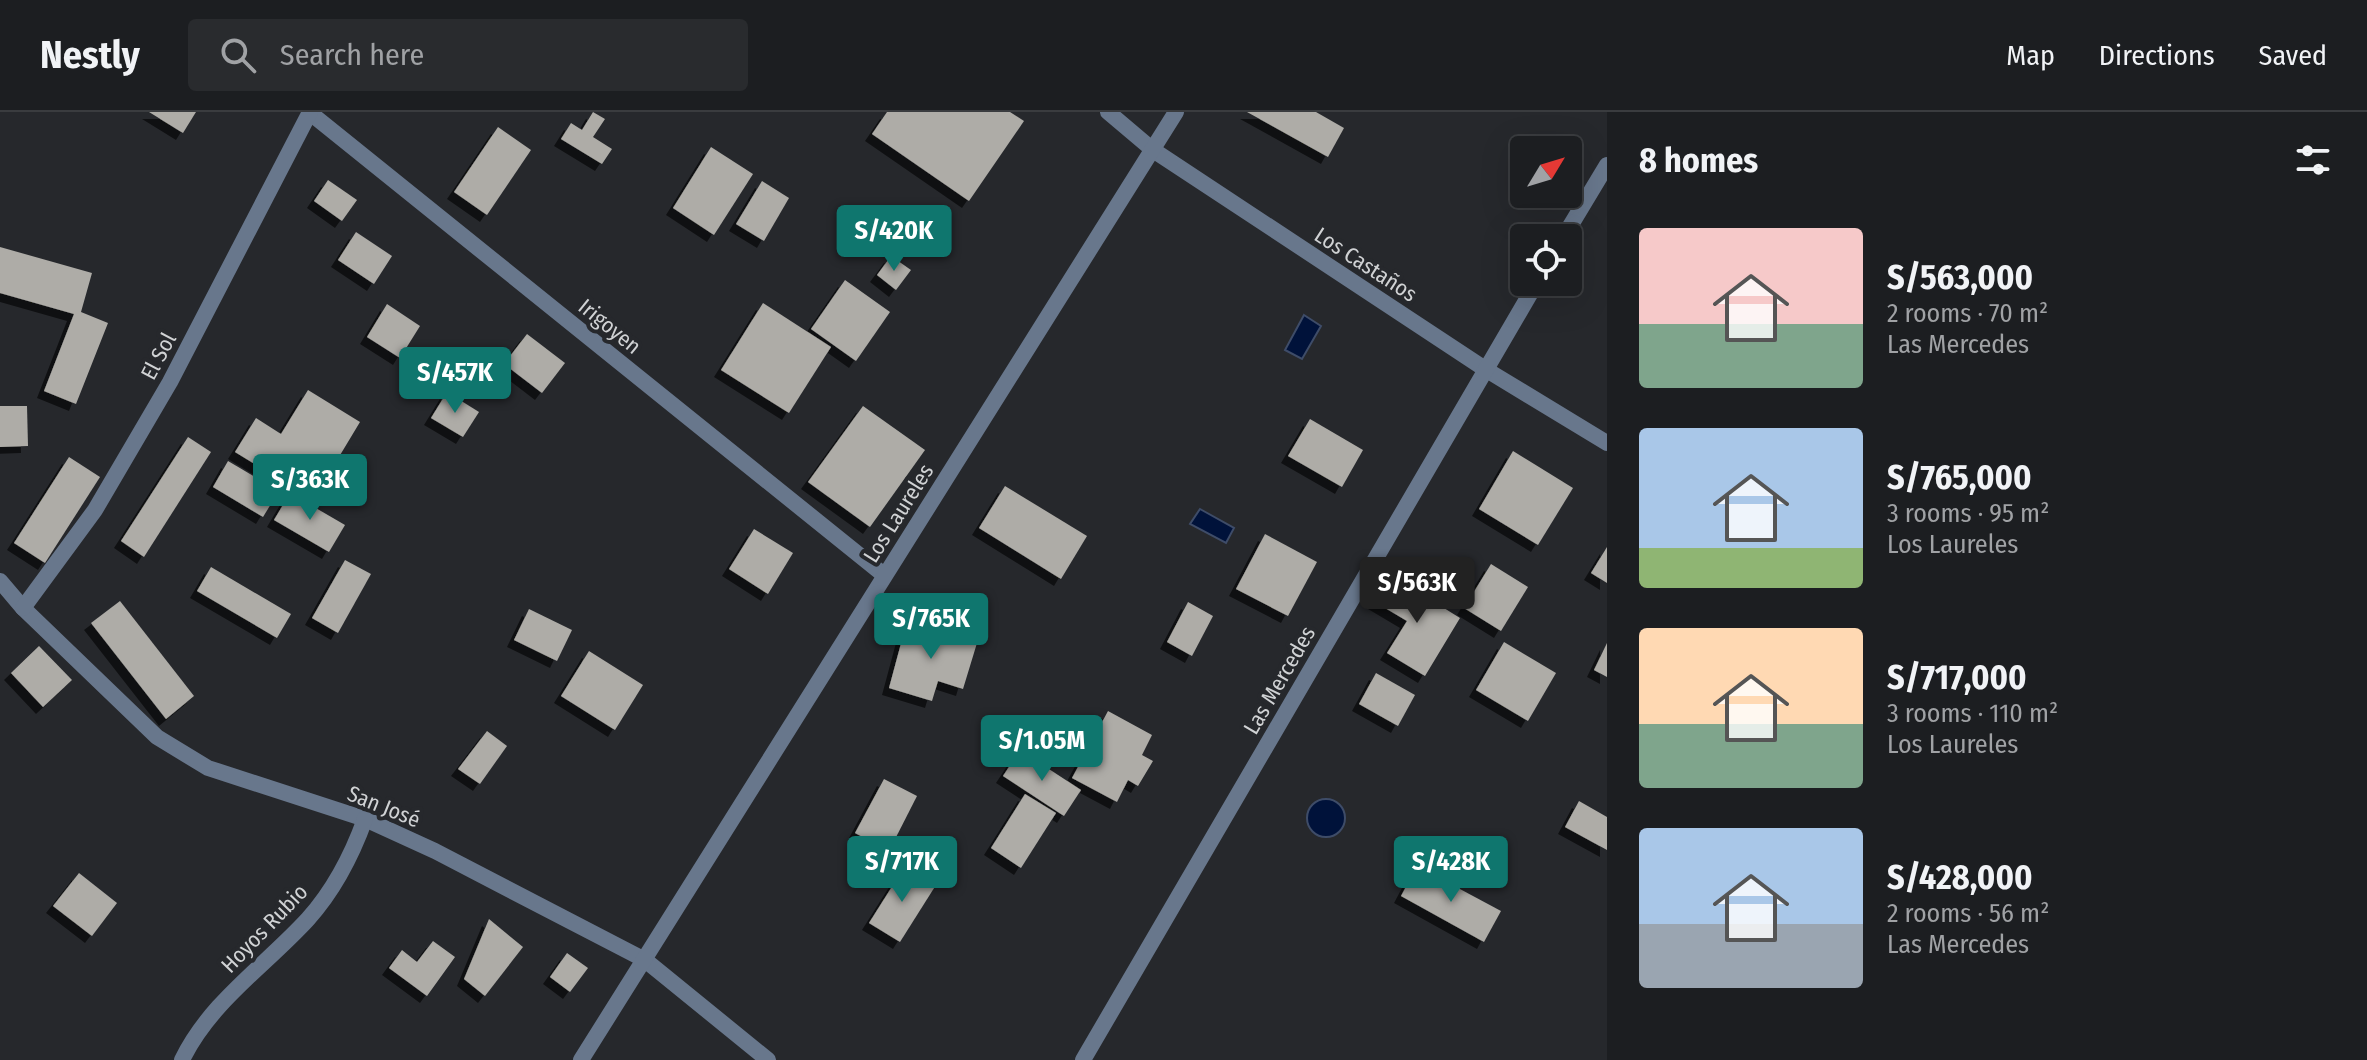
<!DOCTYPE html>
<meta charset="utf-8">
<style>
:root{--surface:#1c1e21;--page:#292b2e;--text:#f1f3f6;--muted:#a0a2a5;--line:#3a3c3f;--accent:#0f766e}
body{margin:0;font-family:"Fira Sans Condensed",sans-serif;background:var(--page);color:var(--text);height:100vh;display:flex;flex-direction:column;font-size:30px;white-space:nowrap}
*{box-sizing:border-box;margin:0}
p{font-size:26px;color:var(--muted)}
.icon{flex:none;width:44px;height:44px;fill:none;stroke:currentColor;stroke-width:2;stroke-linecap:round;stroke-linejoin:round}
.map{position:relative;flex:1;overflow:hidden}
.sheet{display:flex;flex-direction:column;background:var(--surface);width:760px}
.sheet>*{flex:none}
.needle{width:52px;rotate:52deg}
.buttons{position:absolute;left:1510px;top:24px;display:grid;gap:16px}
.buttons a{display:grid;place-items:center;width:72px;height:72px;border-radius:8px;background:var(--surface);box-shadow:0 8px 32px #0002,0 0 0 2px var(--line);font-size:40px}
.price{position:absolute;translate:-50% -68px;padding:0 18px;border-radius:8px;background:var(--accent);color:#fff;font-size:26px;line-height:52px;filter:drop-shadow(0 2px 4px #0008)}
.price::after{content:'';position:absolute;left:50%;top:48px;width:24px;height:18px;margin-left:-12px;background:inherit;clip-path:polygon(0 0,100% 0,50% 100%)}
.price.active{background:#222;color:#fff}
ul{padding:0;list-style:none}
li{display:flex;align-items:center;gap:24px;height:200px;padding:0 32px}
li span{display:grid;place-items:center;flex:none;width:224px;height:160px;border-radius:8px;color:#555}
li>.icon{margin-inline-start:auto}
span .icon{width:96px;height:96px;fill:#fffc;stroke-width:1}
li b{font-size:34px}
h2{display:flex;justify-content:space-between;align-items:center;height:96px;padding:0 32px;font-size:34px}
header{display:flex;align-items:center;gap:48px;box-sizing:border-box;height:112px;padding:0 40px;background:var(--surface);border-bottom:2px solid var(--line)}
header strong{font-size:38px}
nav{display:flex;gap:44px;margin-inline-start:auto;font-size:28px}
.search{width:560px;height:72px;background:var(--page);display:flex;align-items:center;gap:20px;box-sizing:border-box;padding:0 28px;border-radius:8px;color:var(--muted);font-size:30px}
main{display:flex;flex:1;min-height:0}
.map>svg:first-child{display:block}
.water{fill:#00123a;stroke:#3e4c68;stroke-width:2}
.building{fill:#aeaca7;filter:url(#shadow)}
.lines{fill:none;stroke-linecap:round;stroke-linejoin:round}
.minor{stroke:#68778c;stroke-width:16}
.labels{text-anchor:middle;stroke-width:8;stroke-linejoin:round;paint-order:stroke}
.street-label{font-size:22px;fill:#d0d2d4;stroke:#26282c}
</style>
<header>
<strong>Nestly</strong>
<div class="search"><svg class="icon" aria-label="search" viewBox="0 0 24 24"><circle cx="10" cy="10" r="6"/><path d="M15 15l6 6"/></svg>Search here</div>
<nav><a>Map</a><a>Directions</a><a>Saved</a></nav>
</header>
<main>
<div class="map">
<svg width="1607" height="948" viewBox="0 0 1607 948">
<defs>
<filter id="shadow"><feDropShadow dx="-7" dy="7" stdDeviation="0" flood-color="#0009"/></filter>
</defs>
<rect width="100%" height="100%" fill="#26282c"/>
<g class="water">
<polygon points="1304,203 1321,214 1302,247 1285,238"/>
<polygon points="1200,397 1234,416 1226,431 1190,412"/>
<circle cx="1326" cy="706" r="19"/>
</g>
<g class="building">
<polygon points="149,0 196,0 183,21"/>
<polygon points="593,0 605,7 593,25 612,37 602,52 561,27 571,11 582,18"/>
<polygon points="887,0 1010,0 1024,9 969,89 872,22"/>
<polygon points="1247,0 1316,0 1344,16 1328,45"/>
<polygon points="498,15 531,38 487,103 454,80"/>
<polygon points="711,35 753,62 714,123 673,96"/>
<polygon points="328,68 357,88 342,109 314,89"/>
<polygon points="762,69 789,86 764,129 736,112"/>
<polygon points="356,120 392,144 374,172 338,148"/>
<polygon points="0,135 92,161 81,200 108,211 76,292 44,279 74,202 0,181"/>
<polygon points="891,144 911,158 896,178 877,163"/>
<polygon points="845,168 890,200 856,249 811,217"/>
<polygon points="763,191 831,235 789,301 721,258"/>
<polygon points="387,192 420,214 400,246 367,225"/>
<polygon points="527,222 565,251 542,281 504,252"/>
<polygon points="308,278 360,310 313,388 235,340 256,306 281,322"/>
<polygon points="447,280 479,300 463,325 431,306"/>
<polygon points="0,294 27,294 28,334 0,335"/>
<polygon points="863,294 925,338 870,415 808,370"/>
<polygon points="1310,307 1363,338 1342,375 1288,344"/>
<polygon points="188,325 211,340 144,445 121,429"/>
<polygon points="1513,339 1573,376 1538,433 1479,397"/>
<polygon points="69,345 100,365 45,451 14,431"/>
<polygon points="228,349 279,379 263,405 213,375"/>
<polygon points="1005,374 1087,424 1061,467 979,416"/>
<polygon points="290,381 345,413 329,440 274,408"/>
<polygon points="754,417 793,441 768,482 729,457"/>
<polygon points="1265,422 1317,450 1288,504 1236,477"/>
<polygon points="1607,435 1607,471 1591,461"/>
<polygon points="345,448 371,462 338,521 312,506"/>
<polygon points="1491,452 1528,475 1501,519 1464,496"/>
<polygon points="211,455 291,502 277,526 197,479"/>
<polygon points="1391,463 1460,506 1425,564 1387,541 1407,509 1375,490"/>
<polygon points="120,489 194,584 166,607 91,511"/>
<polygon points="1188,490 1213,504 1192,544 1167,530"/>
<polygon points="529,497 572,518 557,549 514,528"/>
<polygon points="907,509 977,531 963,577 938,569 932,589 889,576"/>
<polygon points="1504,530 1556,561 1528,609 1476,578"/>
<polygon points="1607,531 1607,565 1594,558"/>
<polygon points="39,534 72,568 43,595 11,561"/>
<polygon points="589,539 643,573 615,618 561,584"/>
<polygon points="1376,561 1415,583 1398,614 1359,592"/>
<polygon points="1108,599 1152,623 1142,643 1153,649 1138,674 1128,668 1117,690 1072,666"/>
<polygon points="487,619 507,634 480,672 458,657"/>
<polygon points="1020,638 1081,678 1064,704 1003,664"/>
<polygon points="884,667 917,684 889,739 855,721"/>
<polygon points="1025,682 1056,701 1021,756 991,736"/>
<polygon points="1579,689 1607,705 1607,738 1565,715"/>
<polygon points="905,754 936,773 900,830 869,811"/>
<polygon points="1417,754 1501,799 1484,830 1401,784"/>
<polygon points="79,761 117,791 92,824 53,794"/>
<polygon points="489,807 523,835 485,884 464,867"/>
<polygon points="433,829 455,845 427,884 389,856 402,838 417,850"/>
<polygon points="567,841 588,856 570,880 550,865"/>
</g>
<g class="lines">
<g class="minor">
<polyline points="309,0 884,463"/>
<polyline points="1108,0 1153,38 1485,257 1607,331"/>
<polyline points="1563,126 1607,53"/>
<polyline points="0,469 23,496 157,625 208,656 365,707 435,739 645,848 768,948"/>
<polyline points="23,496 95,398 170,270 310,0"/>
<path d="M182 948C210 890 265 854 308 807 334 778 352 743 365 707"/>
<polyline points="581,948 1176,0"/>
<polyline points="1083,948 1537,170"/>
</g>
</g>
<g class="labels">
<g class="street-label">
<text transform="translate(1366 152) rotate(33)" y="8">Los Castaños</text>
<text transform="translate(610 214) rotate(39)" y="8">Irigoyen</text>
<text transform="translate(158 244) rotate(-62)" y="8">El Sol</text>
<text transform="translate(898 401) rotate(-58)" y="8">Los Laureles</text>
<text transform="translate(1279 568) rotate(-60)" y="8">Las Mercedes</text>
<text transform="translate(384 694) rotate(22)" y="8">San José</text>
<text transform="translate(264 816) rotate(-46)" y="8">Hoyos Rubio</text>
</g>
</g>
</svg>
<div class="buttons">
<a><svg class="needle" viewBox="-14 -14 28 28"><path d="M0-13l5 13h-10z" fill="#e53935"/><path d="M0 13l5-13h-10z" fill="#a0a2a5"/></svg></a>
<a><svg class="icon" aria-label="locate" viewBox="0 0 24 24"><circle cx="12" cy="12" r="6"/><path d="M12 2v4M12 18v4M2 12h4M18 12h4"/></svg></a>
</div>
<b class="price" style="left:894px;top:161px">S/420K</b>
<b class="price" style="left:455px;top:303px">S/457K</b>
<b class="price" style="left:310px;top:410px">S/363K</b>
<b class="price active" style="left:1417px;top:513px">S/563K</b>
<b class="price" style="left:931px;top:549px">S/765K</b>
<b class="price" style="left:1042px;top:671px">S/1.05M</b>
<b class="price" style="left:902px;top:792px">S/717K</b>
<b class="price" style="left:1451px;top:792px">S/428K</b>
</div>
<section class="sheet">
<h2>8 homes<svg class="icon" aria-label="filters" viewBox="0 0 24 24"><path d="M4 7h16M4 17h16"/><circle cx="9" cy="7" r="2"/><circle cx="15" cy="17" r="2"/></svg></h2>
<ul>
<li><span style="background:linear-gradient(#f6c9c9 60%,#7fa58c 0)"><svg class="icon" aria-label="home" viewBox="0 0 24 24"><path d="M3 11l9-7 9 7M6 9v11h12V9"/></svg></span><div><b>S/563,000</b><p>2 rooms · 70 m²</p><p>Las Mercedes</p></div></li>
<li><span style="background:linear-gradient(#a9c7e8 75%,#8fb573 0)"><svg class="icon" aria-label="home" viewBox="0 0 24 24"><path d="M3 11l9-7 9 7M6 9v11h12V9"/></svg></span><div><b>S/765,000</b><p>3 rooms · 95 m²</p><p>Los Laureles</p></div></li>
<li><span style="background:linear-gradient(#ffd9b3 60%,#7fa58c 0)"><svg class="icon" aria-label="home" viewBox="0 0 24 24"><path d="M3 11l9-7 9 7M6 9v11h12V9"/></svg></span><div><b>S/717,000</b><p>3 rooms · 110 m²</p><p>Los Laureles</p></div></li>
<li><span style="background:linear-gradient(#a9c7e8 60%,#9aa5b1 0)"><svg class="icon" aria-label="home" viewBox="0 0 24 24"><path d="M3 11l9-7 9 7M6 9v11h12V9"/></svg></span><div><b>S/428,000</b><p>2 rooms · 56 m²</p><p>Las Mercedes</p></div></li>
</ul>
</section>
</main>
